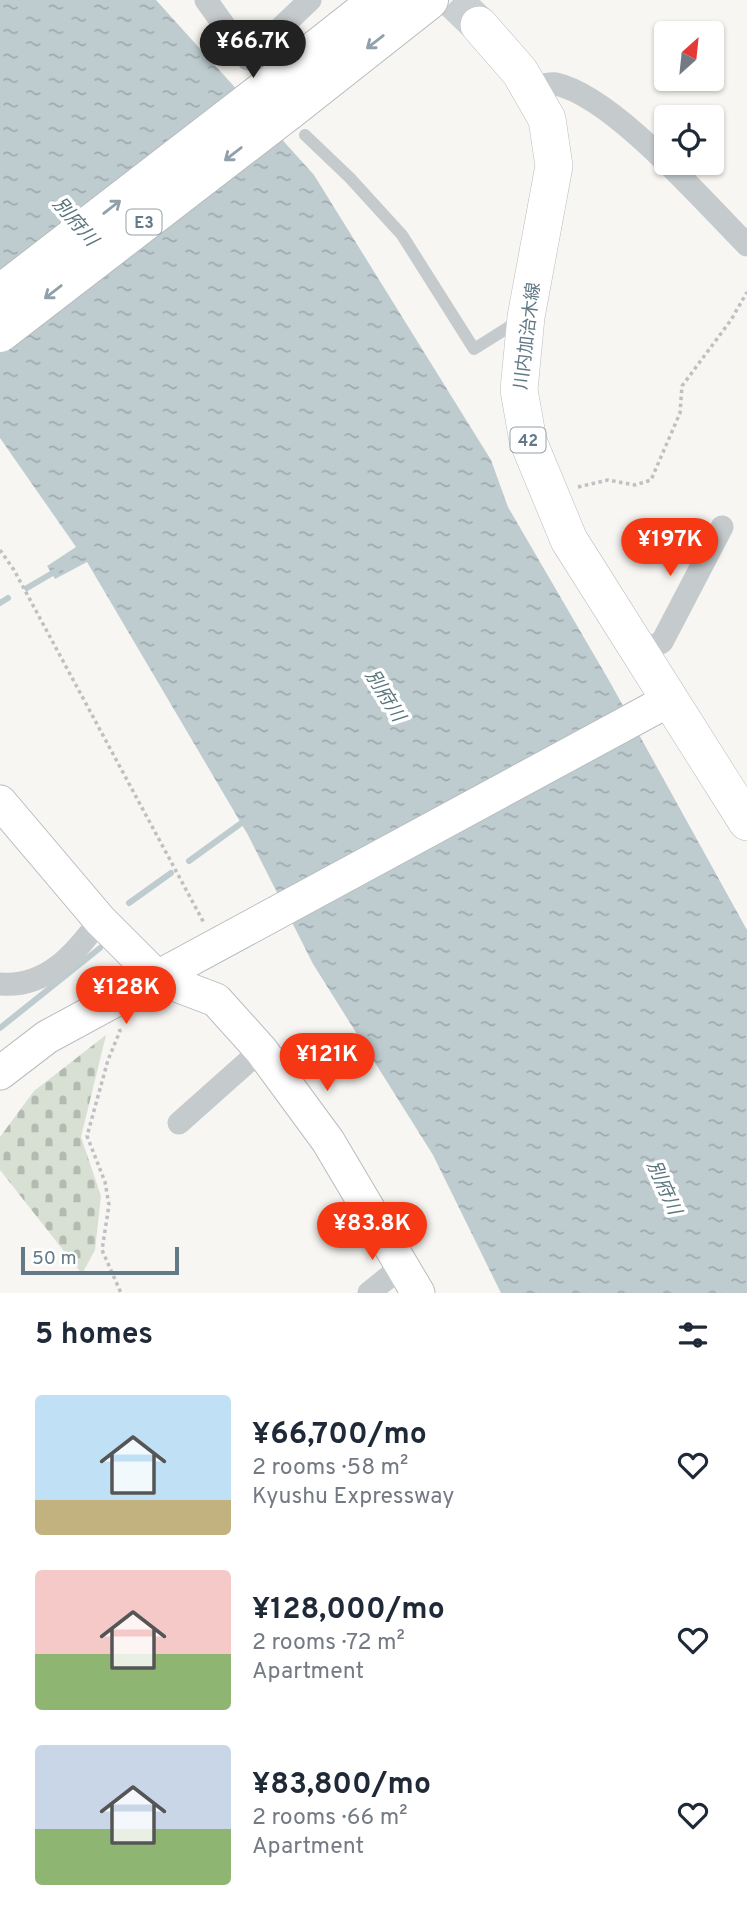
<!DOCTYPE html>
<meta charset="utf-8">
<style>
:root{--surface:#fff;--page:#f2f2f3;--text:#1f2937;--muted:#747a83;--accent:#f53714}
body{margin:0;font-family:Overpass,"Noto Sans JP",sans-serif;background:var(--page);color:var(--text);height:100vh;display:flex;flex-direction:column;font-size:26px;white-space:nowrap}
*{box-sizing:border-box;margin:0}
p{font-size:23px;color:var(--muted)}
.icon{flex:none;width:38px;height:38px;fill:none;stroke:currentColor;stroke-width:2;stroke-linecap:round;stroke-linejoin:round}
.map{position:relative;height:1293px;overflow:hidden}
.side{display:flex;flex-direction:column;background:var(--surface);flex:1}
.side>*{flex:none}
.needle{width:46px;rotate:27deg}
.tools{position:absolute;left:654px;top:21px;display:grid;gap:14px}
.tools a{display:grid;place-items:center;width:70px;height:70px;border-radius:7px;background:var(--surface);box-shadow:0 2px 5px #0004;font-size:35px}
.scale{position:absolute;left:21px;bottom:18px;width:158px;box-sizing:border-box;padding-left:7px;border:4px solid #627987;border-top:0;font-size:19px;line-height:24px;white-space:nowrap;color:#627987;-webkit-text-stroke:5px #fff;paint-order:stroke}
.price{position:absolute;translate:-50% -60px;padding:0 16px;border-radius:24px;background:var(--accent);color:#fff;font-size:23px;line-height:46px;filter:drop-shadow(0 2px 4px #0008)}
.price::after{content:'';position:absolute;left:50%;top:42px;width:21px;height:16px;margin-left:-10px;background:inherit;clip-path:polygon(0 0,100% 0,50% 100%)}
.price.selected{background:#222;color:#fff}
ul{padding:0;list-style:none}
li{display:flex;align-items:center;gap:21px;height:175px;padding:0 35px}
li span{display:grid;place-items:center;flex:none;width:196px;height:140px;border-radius:7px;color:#555}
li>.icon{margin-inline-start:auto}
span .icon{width:84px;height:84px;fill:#fffc;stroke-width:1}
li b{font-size:30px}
h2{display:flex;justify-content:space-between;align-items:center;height:84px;padding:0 35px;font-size:30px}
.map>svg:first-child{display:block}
.cemetery{fill:url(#cemetery-stones)}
.water{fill:url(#water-ripples)}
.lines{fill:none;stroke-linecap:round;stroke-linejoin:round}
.stream{stroke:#beccd0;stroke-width:6}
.primary-tunnel{stroke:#cad0d2;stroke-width:37;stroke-dasharray:37 18;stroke-linecap:butt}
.secondary-casing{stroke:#b7bdc1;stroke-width:35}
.primary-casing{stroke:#b8bdc0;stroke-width:38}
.highway-casing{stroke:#b7bbbe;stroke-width:40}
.path{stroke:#bec1c3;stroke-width:3.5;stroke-dasharray:3.5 3.5;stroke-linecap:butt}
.lane{stroke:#c5cacd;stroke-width:12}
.street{stroke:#c5cacd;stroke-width:23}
.secondary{stroke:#fff;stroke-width:33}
.primary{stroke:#fff;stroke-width:37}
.highway{stroke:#fff;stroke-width:38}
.highway-bridge-casing{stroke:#b7bbbe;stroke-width:40;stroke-linecap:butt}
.highway-bridge{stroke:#fff;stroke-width:38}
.oneway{stroke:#91a1ab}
.labels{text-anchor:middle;stroke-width:7;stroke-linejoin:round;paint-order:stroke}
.shield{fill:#fff;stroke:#91a1ab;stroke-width:2}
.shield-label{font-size:16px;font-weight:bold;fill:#627987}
.street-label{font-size:18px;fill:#627987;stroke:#fff}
.water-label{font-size:19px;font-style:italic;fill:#59767c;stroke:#fff}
</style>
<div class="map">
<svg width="747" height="1293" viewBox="0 0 747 1293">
<defs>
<pattern id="cemetery-stones" width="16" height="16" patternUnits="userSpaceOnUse" patternTransform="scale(1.75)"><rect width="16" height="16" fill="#d8dfd3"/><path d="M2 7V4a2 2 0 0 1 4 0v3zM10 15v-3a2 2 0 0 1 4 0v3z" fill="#b3bab1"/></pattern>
<pattern id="water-ripples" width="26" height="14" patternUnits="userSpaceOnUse" patternTransform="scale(1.75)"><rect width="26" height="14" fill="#beccd0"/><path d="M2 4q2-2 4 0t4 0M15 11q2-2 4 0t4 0" fill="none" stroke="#9eaaae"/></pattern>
</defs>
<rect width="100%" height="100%" fill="#f7f6f2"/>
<polygon class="cemetery" points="106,1035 81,1137 101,1196 95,1250 82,1274 0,1170 0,1137 34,1091"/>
<polygon class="water" points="0,0 156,0 314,175 491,460 508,507 611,684 747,930 747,1293 501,1293 433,1155 313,964 248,835 87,562 55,579 47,566 76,547 0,438"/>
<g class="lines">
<g class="stream">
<polyline points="27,588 56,571"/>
<polyline points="0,603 8,598"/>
<polyline points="189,861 247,819"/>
<polyline points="129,903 171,873"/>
<polyline points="0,1028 100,948"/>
</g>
<polyline class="primary-tunnel" points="453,0 479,25"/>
<g class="secondary-casing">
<g id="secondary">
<polyline points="0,802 100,920 158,978 216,1000 261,1050 328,1141 418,1293"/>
<polyline points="0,1073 47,1037 671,699"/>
</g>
</g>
<g class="primary-casing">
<polyline id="primary" points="479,25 520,72 547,119 554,166 526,317 519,390 528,441 569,540 747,822"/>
</g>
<g class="highway-casing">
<g id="highway">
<polyline points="267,88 379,0"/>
<polyline points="287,112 429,0"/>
</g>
</g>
<g class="path">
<polyline points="578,487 608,480 635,485 651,480 680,413 682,386 731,320 747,292"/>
<polyline points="0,550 14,570 204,923"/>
<polyline points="119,1029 120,1031 108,1060 87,1136 105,1182 109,1205 102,1250 121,1293"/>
</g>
<polyline class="lane" points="305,135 350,178 402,235 474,349 520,320"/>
<g class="street">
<polyline points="206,0 248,59 310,0"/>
<path d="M530 88C538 86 549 83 556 84 614 97 704 202 747 245"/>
<polyline points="641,652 662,642 722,527"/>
<path d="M0 984C46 988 75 954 100 920"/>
<polyline points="179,1123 261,1050"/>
<polyline points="369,1293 402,1266"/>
</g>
<use href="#secondary" class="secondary"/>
<use href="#primary" class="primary"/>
<use href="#highway" class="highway"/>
<g class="highway-bridge-casing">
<g id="highway-bridge">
<polyline points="0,294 267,88"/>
<polyline points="0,333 287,112"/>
</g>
</g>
<use href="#highway-bridge" class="highway-bridge"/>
</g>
<defs><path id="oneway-shaft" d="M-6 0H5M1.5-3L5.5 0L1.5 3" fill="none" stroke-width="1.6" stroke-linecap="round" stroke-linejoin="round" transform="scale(1.75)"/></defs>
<g class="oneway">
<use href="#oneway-shaft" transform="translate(375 42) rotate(142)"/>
<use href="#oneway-shaft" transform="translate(233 154) rotate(142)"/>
<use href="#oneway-shaft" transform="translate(112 207) rotate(-38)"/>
<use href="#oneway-shaft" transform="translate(53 292) rotate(142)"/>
</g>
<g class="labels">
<g class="shield">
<rect x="126.5" y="209.5" width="35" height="25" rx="5"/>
<rect x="510.5" y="427.5" width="35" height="25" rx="5"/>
</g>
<g class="shield-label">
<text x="144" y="228">E3</text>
<text x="528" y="446">42</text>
</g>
<g class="street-label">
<text transform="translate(527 336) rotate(-83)" y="6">川内加治木線</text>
</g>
<g class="water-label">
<text transform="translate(76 221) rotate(49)" y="7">別府川</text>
<text transform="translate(386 695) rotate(58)" y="7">別府川</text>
<text transform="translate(665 1187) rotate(66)" y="7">別府川</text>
</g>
</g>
</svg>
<div class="tools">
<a><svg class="needle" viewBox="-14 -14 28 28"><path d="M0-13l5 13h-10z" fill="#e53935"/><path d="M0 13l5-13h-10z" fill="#747a83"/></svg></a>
<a><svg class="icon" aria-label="locate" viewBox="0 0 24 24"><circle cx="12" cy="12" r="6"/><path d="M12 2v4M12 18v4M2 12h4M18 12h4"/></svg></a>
</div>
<div class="scale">50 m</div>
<b class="price selected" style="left:253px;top:80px">¥66.7K</b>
<b class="price" style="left:670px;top:578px">¥197K</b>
<b class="price" style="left:126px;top:1026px">¥128K</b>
<b class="price" style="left:327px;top:1093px">¥121K</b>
<b class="price" style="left:372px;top:1262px">¥83.8K</b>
</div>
<section class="side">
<h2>5 homes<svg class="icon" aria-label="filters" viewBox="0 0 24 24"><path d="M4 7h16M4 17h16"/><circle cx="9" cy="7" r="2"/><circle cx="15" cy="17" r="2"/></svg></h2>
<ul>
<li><span style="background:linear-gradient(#bfe0f5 75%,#c2b280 0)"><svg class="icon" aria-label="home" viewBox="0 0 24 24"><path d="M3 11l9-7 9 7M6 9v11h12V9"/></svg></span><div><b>¥66,700/mo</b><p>2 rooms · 58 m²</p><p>Kyushu Expressway</p></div><svg class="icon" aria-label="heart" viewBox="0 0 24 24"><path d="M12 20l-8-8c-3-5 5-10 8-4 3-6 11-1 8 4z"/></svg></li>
<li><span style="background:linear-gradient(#f6c9c9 60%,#8fb573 0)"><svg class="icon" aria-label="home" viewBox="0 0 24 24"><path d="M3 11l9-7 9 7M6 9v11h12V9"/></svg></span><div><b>¥128,000/mo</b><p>2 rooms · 72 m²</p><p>Apartment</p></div><svg class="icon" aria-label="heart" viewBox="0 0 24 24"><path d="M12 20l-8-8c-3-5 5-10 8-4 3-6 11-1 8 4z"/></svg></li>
<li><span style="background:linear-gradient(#c9d6e8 60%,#8fb573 0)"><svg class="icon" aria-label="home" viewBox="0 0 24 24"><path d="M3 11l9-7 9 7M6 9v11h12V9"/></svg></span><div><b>¥83,800/mo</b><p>2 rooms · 66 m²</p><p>Apartment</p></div><svg class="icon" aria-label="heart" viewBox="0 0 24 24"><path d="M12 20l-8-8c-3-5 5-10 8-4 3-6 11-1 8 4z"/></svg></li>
</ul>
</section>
